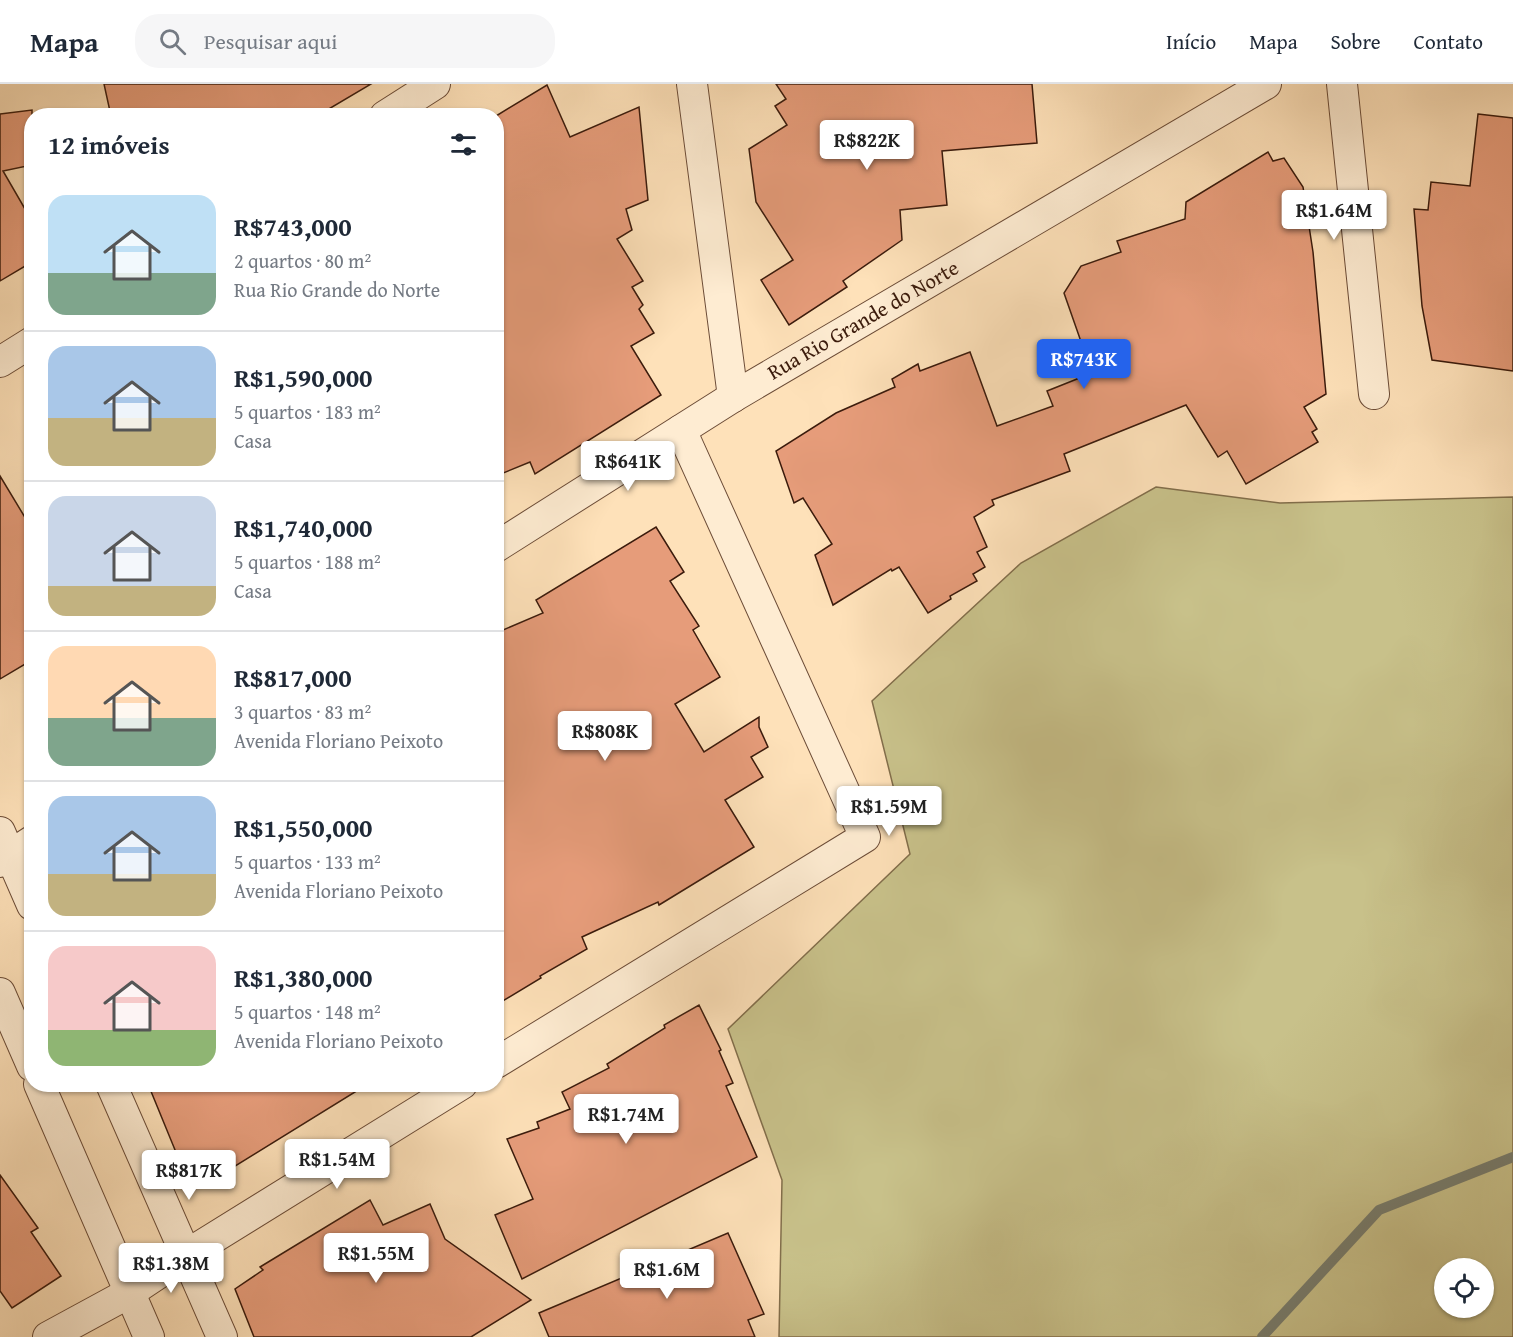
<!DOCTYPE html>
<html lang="pt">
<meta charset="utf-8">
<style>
:root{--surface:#fff;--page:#f6f6f7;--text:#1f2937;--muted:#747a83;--line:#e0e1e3;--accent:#2563eb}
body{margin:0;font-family:"Gentium Book Plus",serif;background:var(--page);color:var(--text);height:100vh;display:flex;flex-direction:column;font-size:22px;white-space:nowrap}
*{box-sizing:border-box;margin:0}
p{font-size:20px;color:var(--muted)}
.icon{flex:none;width:33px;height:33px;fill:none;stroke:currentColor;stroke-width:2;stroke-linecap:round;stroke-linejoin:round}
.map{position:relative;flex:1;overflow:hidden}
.sheet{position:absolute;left:24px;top:24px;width:480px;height:984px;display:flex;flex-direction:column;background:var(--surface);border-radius:24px;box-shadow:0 2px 4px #0004}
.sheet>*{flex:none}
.tools{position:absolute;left:1434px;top:1174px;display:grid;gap:12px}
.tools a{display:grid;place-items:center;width:60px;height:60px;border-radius:50%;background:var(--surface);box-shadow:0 2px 4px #0004;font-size:30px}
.price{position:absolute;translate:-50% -51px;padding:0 14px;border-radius:6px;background:#fff;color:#222;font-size:20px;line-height:39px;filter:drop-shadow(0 2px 3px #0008)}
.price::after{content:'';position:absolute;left:50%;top:36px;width:18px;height:14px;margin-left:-9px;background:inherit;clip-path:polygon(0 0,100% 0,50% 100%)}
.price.active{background:var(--accent);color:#fff}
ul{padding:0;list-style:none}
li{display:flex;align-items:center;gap:18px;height:150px;padding:0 24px}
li+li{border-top:2px solid var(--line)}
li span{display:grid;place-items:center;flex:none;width:168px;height:120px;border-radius:18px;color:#555}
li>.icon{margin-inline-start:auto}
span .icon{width:72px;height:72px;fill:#fffc;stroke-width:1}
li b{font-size:26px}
h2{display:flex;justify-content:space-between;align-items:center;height:72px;padding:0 24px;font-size:26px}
header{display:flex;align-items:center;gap:36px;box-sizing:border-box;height:84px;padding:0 30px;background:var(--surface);border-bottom:2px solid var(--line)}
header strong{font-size:28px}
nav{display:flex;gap:33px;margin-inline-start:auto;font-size:21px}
.search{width:420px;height:54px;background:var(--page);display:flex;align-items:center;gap:15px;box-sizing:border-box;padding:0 21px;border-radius:24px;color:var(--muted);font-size:22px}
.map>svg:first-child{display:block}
.green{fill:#c8c18a;stroke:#826e4b;stroke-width:1.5;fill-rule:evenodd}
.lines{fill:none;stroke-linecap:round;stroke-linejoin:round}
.stream{stroke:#787d6e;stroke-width:10}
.building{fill:#e69c7a;stroke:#3b1b0c;stroke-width:1.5}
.street-casing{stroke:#6c4c37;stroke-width:32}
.street{stroke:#feecd2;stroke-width:30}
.labels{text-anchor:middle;stroke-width:4.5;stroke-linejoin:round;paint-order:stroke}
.street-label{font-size:21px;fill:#3b1b0c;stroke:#feecd2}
</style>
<header>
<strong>Mapa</strong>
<div class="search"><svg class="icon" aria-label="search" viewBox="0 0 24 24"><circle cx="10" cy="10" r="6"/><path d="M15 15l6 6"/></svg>Pesquisar aqui</div>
<nav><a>Início</a><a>Mapa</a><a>Sobre</a><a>Contato</a></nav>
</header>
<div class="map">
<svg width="1513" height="1253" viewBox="0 0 1513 1253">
<rect width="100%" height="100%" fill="#fee1b9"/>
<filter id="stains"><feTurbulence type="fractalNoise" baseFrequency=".00333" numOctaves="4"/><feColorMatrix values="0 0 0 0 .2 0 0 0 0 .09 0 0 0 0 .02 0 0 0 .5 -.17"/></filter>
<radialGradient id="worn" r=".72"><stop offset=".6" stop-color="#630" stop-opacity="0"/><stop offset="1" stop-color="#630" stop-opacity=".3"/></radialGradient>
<path class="green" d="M1156 403 1280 419 1513 413V1253H779L782 1096 728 945 910 770 872 617 1021 479ZM1444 1185H1484V1224H1444Z"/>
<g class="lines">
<polyline class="stream" points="1262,1253 1379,1126 1513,1073"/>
</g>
<g class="building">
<polygon points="104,0 371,0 317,32 111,32"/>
<polygon points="776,0 1032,0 1037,59 942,67 947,121 900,126 902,156 843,197 847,203 789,241 761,196 793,176 756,118 749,65 787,41 775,22 786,15"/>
<polygon points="547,1 570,53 639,23 648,116 626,125 632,146 617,155 643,197 632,203 643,221 639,225 654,249 631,262 661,311 535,390 530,378 496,392 496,32"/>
<polygon points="32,26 32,81 3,87 32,137 32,178 0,197 0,30"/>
<polygon points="1478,30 1513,34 1513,287 1432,276 1422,222 1414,125 1428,126 1431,98 1470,102"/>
<polygon points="1268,68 1273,77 1284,74 1303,103 1313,168 1326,310 1304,323 1317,345 1312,348 1318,358 1246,400 1227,367 1218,373 1186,321 1064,370 1070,387 992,416 994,421 974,433 987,463 977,468 985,483 973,490 977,497 950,512 951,515 928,529 899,483 892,487 891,485 833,521 815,471 832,460 803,414 794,419 776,367 836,329 895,303 892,295 918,280 920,287 970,268 997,342 1053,322 1047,307 1092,289 1064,209 1081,182 1121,168 1117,157 1185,135 1186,118"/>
<polygon points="0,392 32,445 32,576 0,595"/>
<polygon points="656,443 684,488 670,497 699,542 693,546 720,593 675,620 704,668 759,633 759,643 768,663 751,673 763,693 725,716 754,763 659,821 658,818 582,853 587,865 540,892 541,894 496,921 496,549 543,529 536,516"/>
<polygon points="699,921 721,966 719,967 733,999 726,1002 757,1073 522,1195 495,1131 533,1115 507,1055 539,1044 537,1038 570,1025 562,1008 609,984 607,980 665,944 664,941"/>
<polygon points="148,1000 368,1000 211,1097 197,1074 182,1083"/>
<polygon points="0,1091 38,1144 31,1148 61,1192 12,1224 0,1207"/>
<polygon points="370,1116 383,1141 430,1120 445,1155 531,1216 471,1253 254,1253 235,1205 263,1186 260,1183"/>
<polygon points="728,1149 764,1230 748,1236 755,1253 549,1253 539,1229"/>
</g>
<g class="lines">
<g class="street-casing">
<g id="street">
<polyline points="692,0 733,313"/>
<polyline points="1342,0 1374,310"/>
<polyline points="385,32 435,0"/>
<polyline points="0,278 32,258"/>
<polyline points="496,463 733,313 1266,0"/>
<polyline points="0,748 32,821"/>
<polyline points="0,778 32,757"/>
<polyline points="0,909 32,982"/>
<polyline points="496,979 865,753 681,346"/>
<polyline points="39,1000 149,1253"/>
<polyline points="111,1000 222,1253"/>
<polyline points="48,1253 129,1209 186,1171 462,1000"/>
</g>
</g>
<use href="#street" class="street"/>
</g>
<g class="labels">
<g class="street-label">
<text transform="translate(863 236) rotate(-30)" y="7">Rua Rio Grande do Norte</text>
</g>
</g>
<rect width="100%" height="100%" filter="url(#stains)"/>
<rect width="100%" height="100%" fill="url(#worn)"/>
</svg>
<div class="tools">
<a><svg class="icon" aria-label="locate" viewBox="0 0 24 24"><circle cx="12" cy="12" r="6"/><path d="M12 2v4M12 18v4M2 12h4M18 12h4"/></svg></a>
</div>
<b class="price" style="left:867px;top:87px">R$822K</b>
<b class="price" style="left:1334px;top:157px">R$1.64M</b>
<b class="price active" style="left:1084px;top:306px">R$743K</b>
<b class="price" style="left:628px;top:408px">R$641K</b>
<b class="price" style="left:605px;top:678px">R$808K</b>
<b class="price" style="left:889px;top:753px">R$1.59M</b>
<b class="price" style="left:626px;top:1061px">R$1.74M</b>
<b class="price" style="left:337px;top:1106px">R$1.54M</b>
<b class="price" style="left:189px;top:1117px">R$817K</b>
<b class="price" style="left:376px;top:1200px">R$1.55M</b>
<b class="price" style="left:171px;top:1210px">R$1.38M</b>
<b class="price" style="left:667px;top:1216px">R$1.6M</b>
<section class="sheet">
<h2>12 imóveis<svg class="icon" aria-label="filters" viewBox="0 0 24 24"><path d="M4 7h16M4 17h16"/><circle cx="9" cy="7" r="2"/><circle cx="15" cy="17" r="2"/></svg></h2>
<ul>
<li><span style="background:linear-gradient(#bfe0f5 65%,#7fa58c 0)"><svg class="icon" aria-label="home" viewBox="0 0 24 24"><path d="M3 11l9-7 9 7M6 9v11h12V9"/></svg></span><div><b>R$743,000</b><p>2 quartos · 80 m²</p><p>Rua Rio Grande do Norte</p></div></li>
<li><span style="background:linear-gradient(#a9c7e8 60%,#c2b280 0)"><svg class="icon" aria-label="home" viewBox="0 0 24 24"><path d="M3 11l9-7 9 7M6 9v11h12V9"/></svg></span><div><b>R$1,590,000</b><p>5 quartos · 183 m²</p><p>Casa</p></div></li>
<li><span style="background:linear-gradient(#c9d6e8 75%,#c2b280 0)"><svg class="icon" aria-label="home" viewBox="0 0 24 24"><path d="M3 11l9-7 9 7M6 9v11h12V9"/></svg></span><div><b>R$1,740,000</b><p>5 quartos · 188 m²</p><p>Casa</p></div></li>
<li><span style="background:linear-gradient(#ffd9b3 60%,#7fa58c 0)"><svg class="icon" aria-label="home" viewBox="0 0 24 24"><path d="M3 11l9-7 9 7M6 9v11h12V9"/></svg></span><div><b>R$817,000</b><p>3 quartos · 83 m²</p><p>Avenida Floriano Peixoto</p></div></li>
<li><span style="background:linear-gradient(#a9c7e8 65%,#c2b280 0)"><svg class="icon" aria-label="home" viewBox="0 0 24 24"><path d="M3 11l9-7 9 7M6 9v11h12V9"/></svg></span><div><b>R$1,550,000</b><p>5 quartos · 133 m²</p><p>Avenida Floriano Peixoto</p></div></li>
<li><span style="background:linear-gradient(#f6c9c9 70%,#8fb573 0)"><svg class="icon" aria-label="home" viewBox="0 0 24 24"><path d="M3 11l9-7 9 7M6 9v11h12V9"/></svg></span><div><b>R$1,380,000</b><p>5 quartos · 148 m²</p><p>Avenida Floriano Peixoto</p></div></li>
</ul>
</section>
</div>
